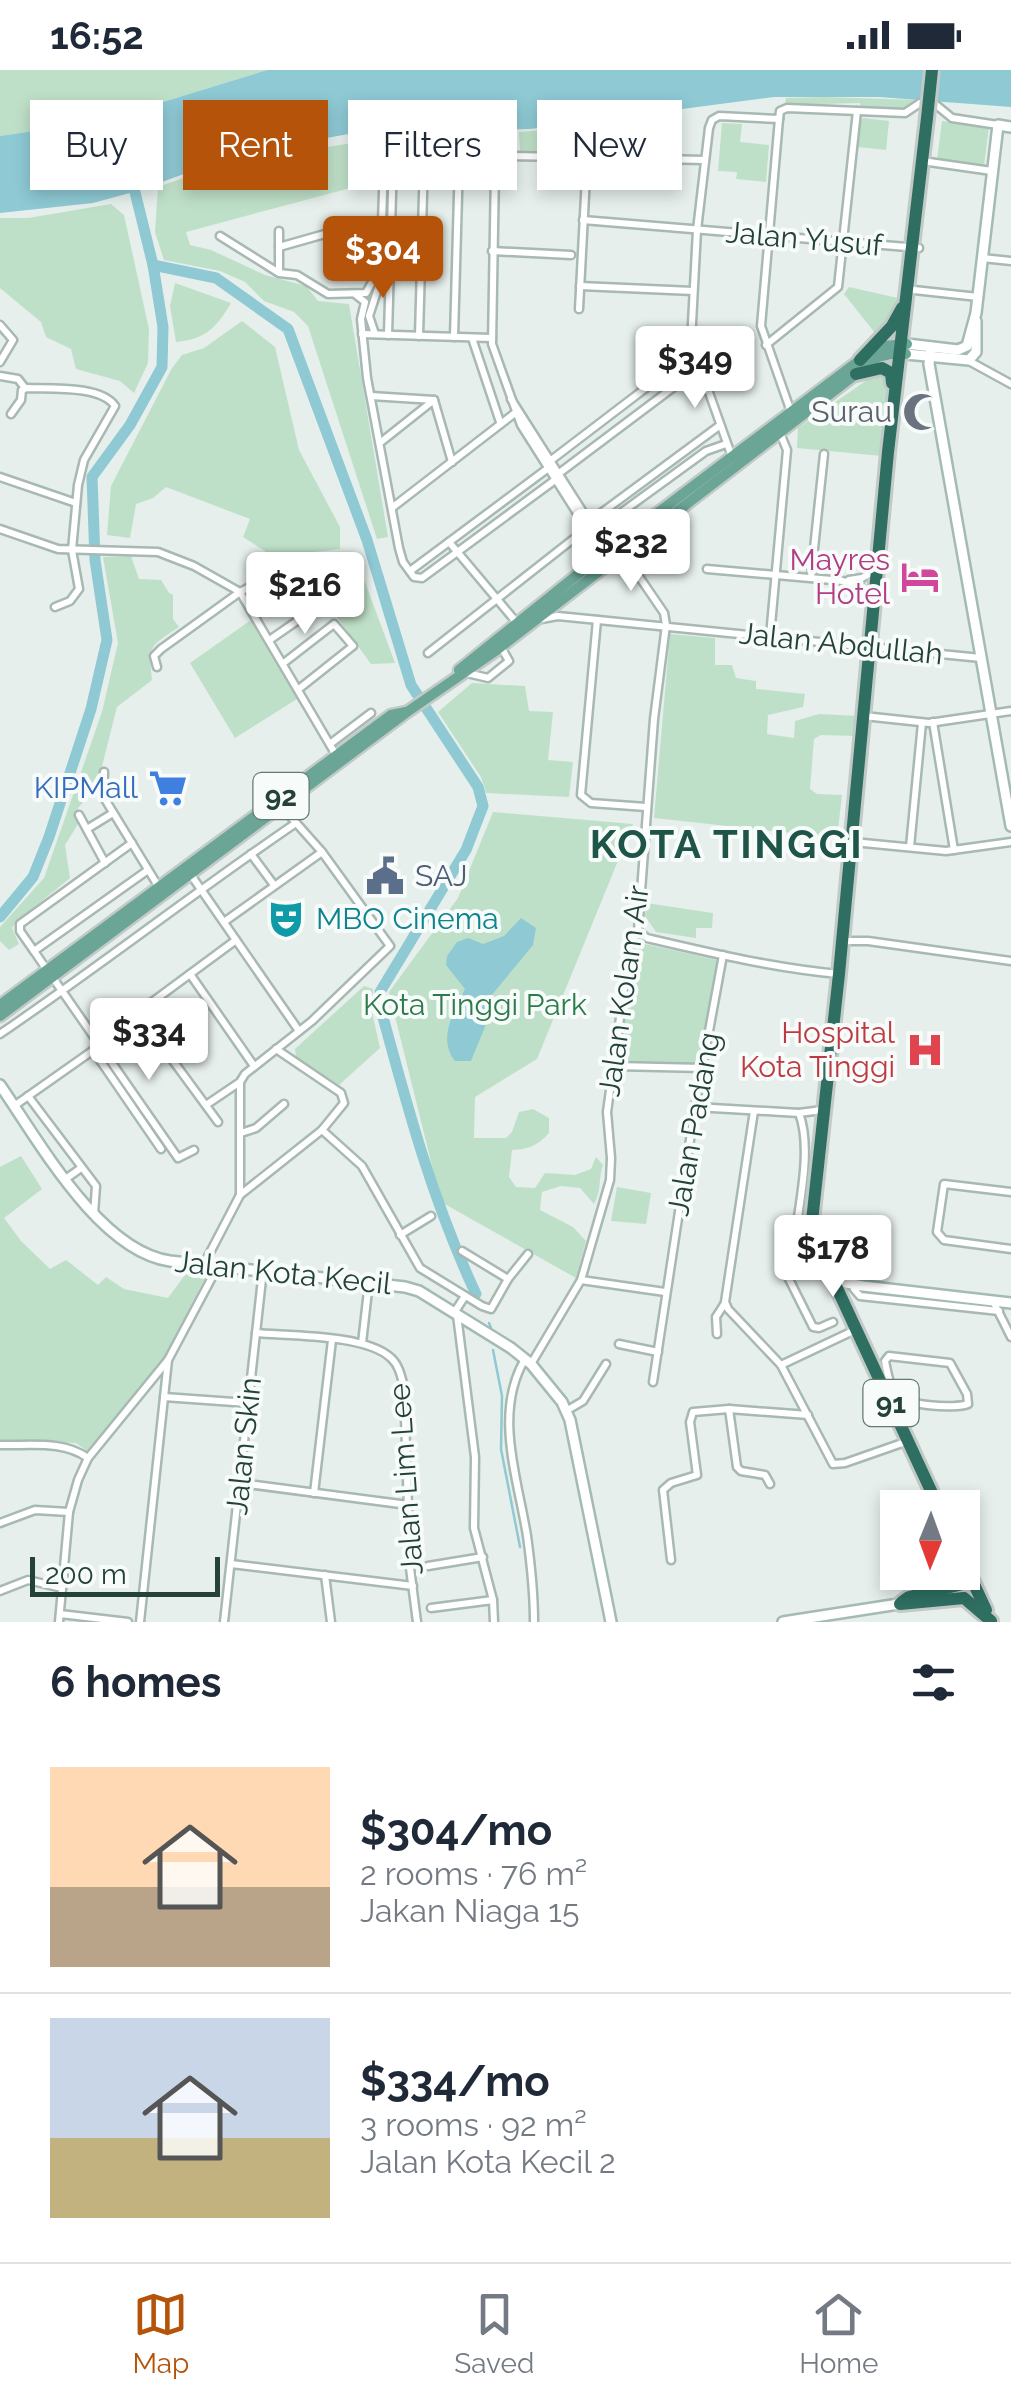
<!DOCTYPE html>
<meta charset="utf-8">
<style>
:root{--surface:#fff;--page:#f6f6f7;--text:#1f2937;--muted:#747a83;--line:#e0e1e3;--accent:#b45309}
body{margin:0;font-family:Raleway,sans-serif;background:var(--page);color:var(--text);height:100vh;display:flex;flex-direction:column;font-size:38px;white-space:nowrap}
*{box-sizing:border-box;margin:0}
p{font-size:32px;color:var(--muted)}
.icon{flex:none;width:55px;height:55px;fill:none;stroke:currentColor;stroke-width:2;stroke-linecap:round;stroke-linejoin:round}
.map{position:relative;height:1552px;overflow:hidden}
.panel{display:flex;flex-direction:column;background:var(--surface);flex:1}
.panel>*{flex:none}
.guide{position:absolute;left:30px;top:30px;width:952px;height:90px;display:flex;gap:20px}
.needle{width:65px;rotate:181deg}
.fabs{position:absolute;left:880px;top:1420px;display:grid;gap:20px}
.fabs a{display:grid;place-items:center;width:100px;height:100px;border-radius:0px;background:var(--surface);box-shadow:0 5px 15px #0003;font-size:50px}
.scale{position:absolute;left:30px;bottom:25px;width:190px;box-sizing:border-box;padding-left:10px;border:5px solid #24423a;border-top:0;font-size:28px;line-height:35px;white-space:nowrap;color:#24423a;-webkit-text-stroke:8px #f7fbf9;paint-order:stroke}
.price{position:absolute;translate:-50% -85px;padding:0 22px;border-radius:10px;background:#fff;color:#222;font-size:32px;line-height:65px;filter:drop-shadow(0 2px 5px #0008)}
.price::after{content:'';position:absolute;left:50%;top:60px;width:30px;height:22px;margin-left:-15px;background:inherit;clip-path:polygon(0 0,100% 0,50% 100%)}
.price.on{background:var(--accent);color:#fff}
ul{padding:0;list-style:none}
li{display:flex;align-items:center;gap:30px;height:250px;padding:0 50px}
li+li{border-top:2px solid var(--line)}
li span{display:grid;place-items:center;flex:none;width:280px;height:200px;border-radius:0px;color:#555}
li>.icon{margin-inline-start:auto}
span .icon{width:120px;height:120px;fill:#fffc;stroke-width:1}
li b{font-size:42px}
h2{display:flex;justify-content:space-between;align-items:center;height:120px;padding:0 50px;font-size:42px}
.chip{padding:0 35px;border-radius:0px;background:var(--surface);box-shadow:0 5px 15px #0003;font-size:35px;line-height:90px}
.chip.on{background:var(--accent);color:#fff}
.status{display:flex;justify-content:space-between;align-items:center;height:70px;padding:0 50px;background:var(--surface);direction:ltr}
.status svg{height:28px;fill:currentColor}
.tabs{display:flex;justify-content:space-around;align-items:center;height:140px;border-top:2px solid var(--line);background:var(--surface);font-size:28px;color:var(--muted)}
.tabs a{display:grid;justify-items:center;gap:5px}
.tabs .on{color:var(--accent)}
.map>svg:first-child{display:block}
.green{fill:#bfe0c8}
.water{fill:#8ec9d4}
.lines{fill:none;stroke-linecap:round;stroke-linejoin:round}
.stream{stroke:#8ec9d4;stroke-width:2.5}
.river{stroke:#8ec9d4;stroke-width:11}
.street-casing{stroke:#a8b8b2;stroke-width:11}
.secondary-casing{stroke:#a4bbb3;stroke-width:14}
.primary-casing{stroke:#c2cac8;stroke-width:15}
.highway-casing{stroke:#c2cac8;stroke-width:18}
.street{stroke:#fff;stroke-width:6}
.secondary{stroke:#fff;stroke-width:9}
.primary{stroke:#6aa596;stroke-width:10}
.highway{stroke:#2f6f62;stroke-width:12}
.highway-bridge-casing{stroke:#c2cac8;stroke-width:18;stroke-linecap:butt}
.highway-bridge{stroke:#2f6f62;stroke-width:12}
.labels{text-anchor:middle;stroke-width:8;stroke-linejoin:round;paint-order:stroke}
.shield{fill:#f7fbf9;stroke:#637a73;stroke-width:2.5}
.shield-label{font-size:28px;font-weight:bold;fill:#24423a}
.street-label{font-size:30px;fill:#24423a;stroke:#f7fbf9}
.worship-label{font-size:30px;fill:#5b616d;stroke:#f7fbf9;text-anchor:end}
.hotel-label{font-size:30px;fill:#b23c85;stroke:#f7fbf9;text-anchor:end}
.shop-label{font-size:30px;fill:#366cbe;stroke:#f7fbf9;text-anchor:end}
.service-label{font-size:30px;fill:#4e5e75;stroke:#f7fbf9;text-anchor:start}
.culture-label{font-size:30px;fill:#0d838f;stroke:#f7fbf9;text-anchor:start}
.park-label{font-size:30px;fill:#2d7a4b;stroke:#f7fbf9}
.health-label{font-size:30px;fill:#be3a42;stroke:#f7fbf9;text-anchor:end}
.district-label{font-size:40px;font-weight:bold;letter-spacing:2.5px;fill:#1f5548;stroke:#f7fbf9}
</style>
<div class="status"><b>16:52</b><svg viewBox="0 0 49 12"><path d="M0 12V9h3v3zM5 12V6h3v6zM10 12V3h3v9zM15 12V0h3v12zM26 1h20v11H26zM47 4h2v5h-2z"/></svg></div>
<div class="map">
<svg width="1011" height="1552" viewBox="0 0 1011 1552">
<rect width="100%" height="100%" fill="#e6efeb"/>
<g class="green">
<polygon points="0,0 267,0 101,51 0,66"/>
<polygon points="825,27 918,30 902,39 861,37 860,33 785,35 786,28"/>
<polygon points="863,48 889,51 886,80 858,77 860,51"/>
<polygon points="942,51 989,57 984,96 937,90"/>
<polygon points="722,53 742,54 740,72 769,75 766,112 736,109 737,102 718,101"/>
<polygon points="581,57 581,81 520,81 519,62"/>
<polygon points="489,63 488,76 374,74 374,64"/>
<polygon points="372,70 373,112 186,162 190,175 211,180 265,205 306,216 318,231 349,234 388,467 377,469 308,256 294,242 264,231 245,212 220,201 164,190 155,162 158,117 226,93"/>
<polygon points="111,134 124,145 149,259 148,293 134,323 120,311 76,299 71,279 46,267 41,252 0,218 0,148 28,148"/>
<path d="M175 213 231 233C216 258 206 269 176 272L170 236Z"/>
<polygon points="849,217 898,228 889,249 875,263 844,224"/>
<polygon points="242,251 275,277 299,380 340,457 340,479 296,484 268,494 265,481 243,467 250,449 166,417 153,428 136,434 130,468 107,465 111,416 172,298 182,285 204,278"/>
<polygon points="877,303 890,308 882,386 797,378 798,358"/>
<path d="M131 486 139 509 161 510 169 523 173 525V549L179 557C149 577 148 575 152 610L117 637 97 716 78 738V754L65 775 70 808 16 852 12 858 19 874 9 880 0 871V857L44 808 102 642 118 573 103 487Z"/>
<polygon points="356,488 395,593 371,594 305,503 318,502"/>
<polygon points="251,550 297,629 235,668 190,593"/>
<polygon points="670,564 715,568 715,595 732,595 736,608 756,611 756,619 805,624 803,637 768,645 767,664 794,668 795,651 819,644 858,646 855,666 821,665 814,669 810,719 817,724 842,725 837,768 654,748"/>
<polygon points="472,613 525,616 529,641 553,642 548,690 573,692 569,727 486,723 481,707 438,642"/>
<path d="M493 742 633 754 537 989 475 1027 474 1068H506L512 1062 519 1042 533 1039 549 1048V1063C537 1076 529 1079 512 1080L509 1107 516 1117 535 1118 545 1103 575 1105 591 1099 596 1087 603 1095C598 1109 602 1120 594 1134L580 1118 561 1116 542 1122 540 1140 573 1157 586 1171 576 1208 441 1132 389 922 458 828Z"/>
<polygon points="646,833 713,843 712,858 696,858 696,868 656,862 645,846"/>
<polygon points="636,872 717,890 699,994 621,993 617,989"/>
<polygon points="364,916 373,919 372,942 380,978 339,1015 296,987 295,979"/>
<polygon points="21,1086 42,1119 4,1148 21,1171 50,1199 66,1190 98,1215 106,1207 124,1219 168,1228 188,1201 205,1208 164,1288 89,1382 76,1373 0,1370 0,1097"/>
<polygon points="617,1117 651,1123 646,1154 611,1151"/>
</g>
<g class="water">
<polygon points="267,0 1011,0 1011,37 879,27 774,27 530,59 354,63 239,84 137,121 93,133 0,143 0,66 101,51"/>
<path d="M521 848 536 858 533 875 486 932 487 952 471 991H455C437 968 454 942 465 919L446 895 447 886 457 872 468 868 483 874 504 866Z"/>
</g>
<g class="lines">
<g class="stream">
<polyline points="489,1253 491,1258"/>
<polyline points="493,1280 502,1326 501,1379 520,1477"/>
</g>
<g class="river">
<path d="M132 110 153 195 216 208 288 259 367 470 411 615 478 717 483 736 466 780 380 922V936C407 1036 432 1130 476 1224"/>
<polyline points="0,847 33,807 49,767 91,639 107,570 95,490 92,407 130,355 162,297 163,257 153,195"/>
</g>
<g class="street-casing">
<g id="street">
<polyline points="935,34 952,48 998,55"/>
<polyline points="779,49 761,256 791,342"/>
<polyline points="779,49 780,41 787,38 905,43 920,33"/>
<polyline points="929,92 992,101"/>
<polyline points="583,150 919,178"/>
<polyline points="279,161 279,202"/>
<polyline points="220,166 279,203 297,205 328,224 366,223 377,203"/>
<polyline points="279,177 360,154 382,152"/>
<polyline points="492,181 571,185"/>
<polyline points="982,188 1011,191"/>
<polyline points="580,216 693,221"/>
<polyline points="914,220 978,227"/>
<polyline points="356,225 365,232 361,249 367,308 399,478 403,492 414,507 422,508 555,410"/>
<polyline points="579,239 587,88"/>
<polyline points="0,255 13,270 0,292"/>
<polyline points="362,264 492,268"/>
<polyline points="375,264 369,246 380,212 384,92 389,88 500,92"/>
<polyline points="388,265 393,88"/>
<polyline points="419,266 424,89"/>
<polyline points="454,267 459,90"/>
<polyline points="472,268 500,352"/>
<polyline points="766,275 838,217 857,41"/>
<polyline points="969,291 1011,314"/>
<polyline points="0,306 18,309 25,318"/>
<polyline points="371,326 434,330 452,392"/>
<polyline points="511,329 609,483"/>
<path d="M11 344 21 330 22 320 27 318C50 319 101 315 115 336L84 390 78 415 72 480 79 519 70 531 55 537"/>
<polyline points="381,372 434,330"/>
<polyline points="732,387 691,272 697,160 709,58 712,50 719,46 779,49"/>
<polyline points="550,391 693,282"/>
<polyline points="558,404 699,298"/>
<polyline points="0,407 76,433"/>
<polyline points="393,437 515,343"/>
<polyline points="589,452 719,356"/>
<polyline points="0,459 58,479 158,482 194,496 240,522 336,685"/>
<polyline points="596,461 706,381 726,374"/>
<polyline points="449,472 517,553"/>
<polyline points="610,495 521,355 492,274 495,101 500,92 512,86 705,90"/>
<polyline points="707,499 843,511 861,517 871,529"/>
<polyline points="410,501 547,399"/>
<polyline points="811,507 824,384"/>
<polyline points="849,510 862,508 874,501"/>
<polyline points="541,549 558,546 981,588"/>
<polyline points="597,550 581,725 591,733 646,737"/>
<polyline points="770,566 787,380 780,363"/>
<polyline points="271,569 320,535"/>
<polyline points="428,583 586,459"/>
<polyline points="285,592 334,554 353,576 300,618"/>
<polyline points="157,597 154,586 161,579 240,522 291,495"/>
<polyline points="467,603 488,608 509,591 501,577"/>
<polyline points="864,646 929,653 1011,641"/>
<polyline points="933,652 954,780"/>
<polyline points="330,674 371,643"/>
<polyline points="104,702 103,726 160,819"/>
<polyline points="79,745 105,793"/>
<polyline points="87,759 113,743"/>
<polyline points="853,772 946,781 1011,772"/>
<polyline points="910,777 922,653"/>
<polyline points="251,784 274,815"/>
<polyline points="191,805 299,961"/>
<polyline points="224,852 322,782"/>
<path d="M638 861 647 868C711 883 774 898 839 904"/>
<polyline points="844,871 868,871 1011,891"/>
<polyline points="34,881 20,861 20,854 132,773"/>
<polyline points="47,900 34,881 148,800"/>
<polyline points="190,904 254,996"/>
<polyline points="53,908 178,1088 194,1080"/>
<polyline points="138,943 218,1052"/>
<path d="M0 964C100 896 196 821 296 753"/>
<polyline points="98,972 236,870"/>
<polyline points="93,980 161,1079"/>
<polyline points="615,996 703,998"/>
<polyline points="28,1026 96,1116 94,1144"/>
<polyline points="206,1035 240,1012 245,1004 312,951 390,876 322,782 282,737"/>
<polyline points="14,1036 95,979"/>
<polyline points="695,1037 799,1043 822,1040"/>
<polyline points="754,1041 725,1232 728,1239 781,1295 833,1394 845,1393 908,1371"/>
<path d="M799 1043C813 1080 798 1137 794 1176L787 1189 786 1203 813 1257 819 1258 833 1252"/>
<polyline points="322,1060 362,1096 420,1198 482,1236 491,1239 508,1209 462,1181"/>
<polyline points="241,1063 256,1058 284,1034"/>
<polyline points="67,1108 81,1098"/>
<polyline points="1011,1122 944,1114 937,1162 944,1170 1011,1179"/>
<polyline points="240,1125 240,1013"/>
<polyline points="400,1165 431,1146"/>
<polyline points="792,1183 806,1186 817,1179"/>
<polyline points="204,1194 240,1125 322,1060 344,1033 341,1023 276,979"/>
<polyline points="508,1209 528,1184"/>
<polyline points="581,1210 665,1222"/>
<polyline points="854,1219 860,1226 999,1241"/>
<polyline points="993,1231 1011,1267"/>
<polyline points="454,1243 465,1226"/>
<polyline points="457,1245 475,1387 474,1458 493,1530 494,1552"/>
<path d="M256 1263C290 1266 366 1264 391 1288 399 1295 401 1306 404 1317L410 1498 417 1552"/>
<polyline points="717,1264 716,1247 725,1233"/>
<polyline points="362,1273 369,1212"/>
<polyline points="619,1274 658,1282"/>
<path d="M889 1286 950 1293 967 1324 968 1334C955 1339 903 1336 895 1323 889 1315 887 1301 885 1291Z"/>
<path d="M525 1289C493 1343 518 1409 527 1466 531 1495 534 1523 534 1552"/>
<polyline points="531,1294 581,1210 610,1110 611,1088 607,1042 630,875 638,861 654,649 666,555 664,543 623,483"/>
<polyline points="781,1295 855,1260"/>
<polyline points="653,1312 695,1037 723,885"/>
<polyline points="164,1327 248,1333"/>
<polyline points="729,1339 737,1397 741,1401 765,1405 770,1414"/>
<polyline points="566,1341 583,1331 606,1294"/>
<path d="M0 1375C30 1376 63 1370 88 1388"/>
<polyline points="240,1413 408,1435"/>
<polyline points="314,1423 332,1270"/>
<polyline points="0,1453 35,1440 69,1442"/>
<polyline points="671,1490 663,1420 671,1413 697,1405 690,1352 693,1342 729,1339 808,1345"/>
<polyline points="231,1494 413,1516"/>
<polyline points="428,1496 483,1487"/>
<polyline points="325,1505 331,1552"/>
<polyline points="0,1521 28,1510 62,1518"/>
<polyline points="431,1538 493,1530"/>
<polyline points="60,1544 128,1552"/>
<polyline points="59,1552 69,1442 78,1410 88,1388 168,1290 218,1196"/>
<polyline points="140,1552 168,1290"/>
<polyline points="224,1552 263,1200"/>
</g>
</g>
<g class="secondary-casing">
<g id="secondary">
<polyline points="907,274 958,280 967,276 976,243 998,55 1011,57"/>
<polyline points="931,277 929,294 1011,756"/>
<polyline points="906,284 969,290 976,282 976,251"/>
<path d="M0 1015C39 1071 99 1181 170 1191L405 1217 419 1221 511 1278 531 1294 562 1332 570 1350 611 1552"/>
<polyline points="833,1205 841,1212 863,1216 1011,1233"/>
<polyline points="783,1552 905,1533"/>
</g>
</g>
<g class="primary-casing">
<g id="primary">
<polyline points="595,462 612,468 626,462"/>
<polyline points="580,495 591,483 590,464"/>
<polyline points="459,600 602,485 860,290 884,276 907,274"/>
<polyline points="0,935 391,645 406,642"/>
<polyline points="0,946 407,642 494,582 878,287 891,284 906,284"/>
</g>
</g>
<g class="highway-casing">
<g id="highway">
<polyline points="927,48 888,382 839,904 812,1151 817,1175 939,1438"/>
<polyline points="860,290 892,256 902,238"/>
<polyline points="856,304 882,298 891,303 892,313"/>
<polyline points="967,1499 986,1540"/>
<polyline points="902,1532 909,1527 963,1514 966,1507 962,1489"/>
<polyline points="900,1534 964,1528 991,1551"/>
</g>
</g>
<use href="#street" class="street"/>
<use href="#secondary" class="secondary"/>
<use href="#primary" class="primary"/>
<use href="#highway" class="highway"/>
<g class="highway-bridge-casing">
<polyline id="highway-bridge" points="927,48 932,0"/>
</g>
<use href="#highway-bridge" class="highway-bridge"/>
</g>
<defs>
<g id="mosque-bare" transform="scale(3)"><path d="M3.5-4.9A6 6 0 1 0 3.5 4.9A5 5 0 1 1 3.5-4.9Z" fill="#6b7280" stroke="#f7fbf9" stroke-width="2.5" paint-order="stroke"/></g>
<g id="hotel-bare" transform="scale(3)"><path d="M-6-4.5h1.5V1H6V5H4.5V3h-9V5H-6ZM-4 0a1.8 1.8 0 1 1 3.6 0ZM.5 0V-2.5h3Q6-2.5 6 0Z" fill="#d1479c" stroke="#f7fbf9" stroke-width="2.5" paint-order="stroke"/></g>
<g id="supermarket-bare" transform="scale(3)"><path d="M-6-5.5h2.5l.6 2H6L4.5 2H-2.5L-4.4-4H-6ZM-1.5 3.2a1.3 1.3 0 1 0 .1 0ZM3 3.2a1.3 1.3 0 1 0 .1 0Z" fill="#3f7fe0" stroke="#f7fbf9" stroke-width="2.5" paint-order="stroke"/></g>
<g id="civic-bare" transform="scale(3)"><path d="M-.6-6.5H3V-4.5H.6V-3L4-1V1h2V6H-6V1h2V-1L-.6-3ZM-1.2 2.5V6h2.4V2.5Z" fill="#5c6f8a" stroke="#f7fbf9" stroke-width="2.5" paint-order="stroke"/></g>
<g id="theatre-bare" transform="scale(3)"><path d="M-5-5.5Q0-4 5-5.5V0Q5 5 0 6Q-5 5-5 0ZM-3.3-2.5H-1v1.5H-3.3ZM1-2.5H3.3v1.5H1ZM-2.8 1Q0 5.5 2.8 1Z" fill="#0f9aa8" stroke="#f7fbf9" stroke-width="2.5" paint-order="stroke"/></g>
<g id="hospital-bare" transform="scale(3)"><path d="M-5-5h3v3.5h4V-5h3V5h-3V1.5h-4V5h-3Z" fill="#e0444e" stroke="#f7fbf9" stroke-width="2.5" paint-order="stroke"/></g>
</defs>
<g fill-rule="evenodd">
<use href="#mosque-bare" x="922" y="342"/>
<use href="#hotel-bare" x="920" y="507"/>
<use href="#supermarket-bare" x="168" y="718"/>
<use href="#civic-bare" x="385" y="806"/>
<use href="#theatre-bare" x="286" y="849"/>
<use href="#hospital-bare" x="925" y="980"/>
</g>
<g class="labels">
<g class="shield">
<rect x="253.5" y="703" width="55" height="46" rx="8"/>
<rect x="863.5" y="1310" width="55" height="46" rx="8"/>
</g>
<g class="shield-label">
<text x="281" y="736">92</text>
<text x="891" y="1343">91</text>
</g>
<g class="street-label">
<text transform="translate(804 169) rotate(5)" y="10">Jalan Yusuf</text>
<text transform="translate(841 574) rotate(6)" y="10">Jalan Abdullah</text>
<text transform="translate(624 921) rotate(-82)" y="10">Jalan Kolam Air</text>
<text transform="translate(694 1054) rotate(-80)" y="10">Jalan Padang</text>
<text transform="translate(283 1203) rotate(6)" y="10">Jalan Kota Kecil</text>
<text transform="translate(244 1376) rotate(-84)" y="10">Jalan Skin</text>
<text transform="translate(406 1409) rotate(-94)" y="10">Jalan Lim Lee</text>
</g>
<g class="worship-label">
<text x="892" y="352">Surau</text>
</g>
<g class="hotel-label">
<text x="890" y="500">Mayres<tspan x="890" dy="34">Hotel</tspan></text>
</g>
<g class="shop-label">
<text x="138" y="728">KIPMall</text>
</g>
<g class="service-label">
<text x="415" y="816">SAJ</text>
</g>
<g class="culture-label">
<text x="316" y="859">MBO Cinema</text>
</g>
<g class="park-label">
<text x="475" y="945">Kota Tinggi Park</text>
</g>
<g class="health-label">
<text x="895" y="973">Hospital<tspan x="895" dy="34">Kota Tinggi</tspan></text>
</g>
<g class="district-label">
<text x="727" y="788">KOTA TINGGI</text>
</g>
</g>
</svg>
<div class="fabs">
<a><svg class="needle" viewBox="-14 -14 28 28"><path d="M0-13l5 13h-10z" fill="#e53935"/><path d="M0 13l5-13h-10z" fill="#747a83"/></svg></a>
</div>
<div class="scale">200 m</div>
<b class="price on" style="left:383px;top:231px">$304</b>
<b class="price" style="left:695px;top:341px">$349</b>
<b class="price" style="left:631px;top:524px">$232</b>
<b class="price" style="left:305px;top:567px">$216</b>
<b class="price" style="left:149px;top:1013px">$334</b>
<b class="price" style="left:833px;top:1230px">$178</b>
<div class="guide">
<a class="chip">Buy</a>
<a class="chip on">Rent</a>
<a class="chip">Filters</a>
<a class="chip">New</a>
</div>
</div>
<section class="panel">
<h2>6 homes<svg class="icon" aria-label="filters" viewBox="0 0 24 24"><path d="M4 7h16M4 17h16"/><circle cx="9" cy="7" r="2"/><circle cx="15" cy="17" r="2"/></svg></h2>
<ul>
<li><span style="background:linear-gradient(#ffd9b3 60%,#b9a48a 0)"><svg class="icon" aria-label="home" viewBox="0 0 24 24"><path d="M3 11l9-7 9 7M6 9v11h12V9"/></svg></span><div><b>$304/mo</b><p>2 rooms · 76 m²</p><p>Jakan Niaga 15</p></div></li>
<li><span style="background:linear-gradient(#c9d6e8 60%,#c2b280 0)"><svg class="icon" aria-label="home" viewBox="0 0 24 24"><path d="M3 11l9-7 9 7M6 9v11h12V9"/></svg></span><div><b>$334/mo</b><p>3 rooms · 92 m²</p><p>Jalan Kota Kecil 2</p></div></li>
</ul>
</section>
<nav class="tabs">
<a class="on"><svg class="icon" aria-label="map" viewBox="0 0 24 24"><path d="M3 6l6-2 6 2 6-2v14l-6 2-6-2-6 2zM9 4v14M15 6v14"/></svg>Map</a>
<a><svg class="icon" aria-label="saved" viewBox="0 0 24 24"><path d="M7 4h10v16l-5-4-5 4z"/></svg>Saved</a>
<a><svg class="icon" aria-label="home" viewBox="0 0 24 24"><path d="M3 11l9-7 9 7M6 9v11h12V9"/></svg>Home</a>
</nav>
